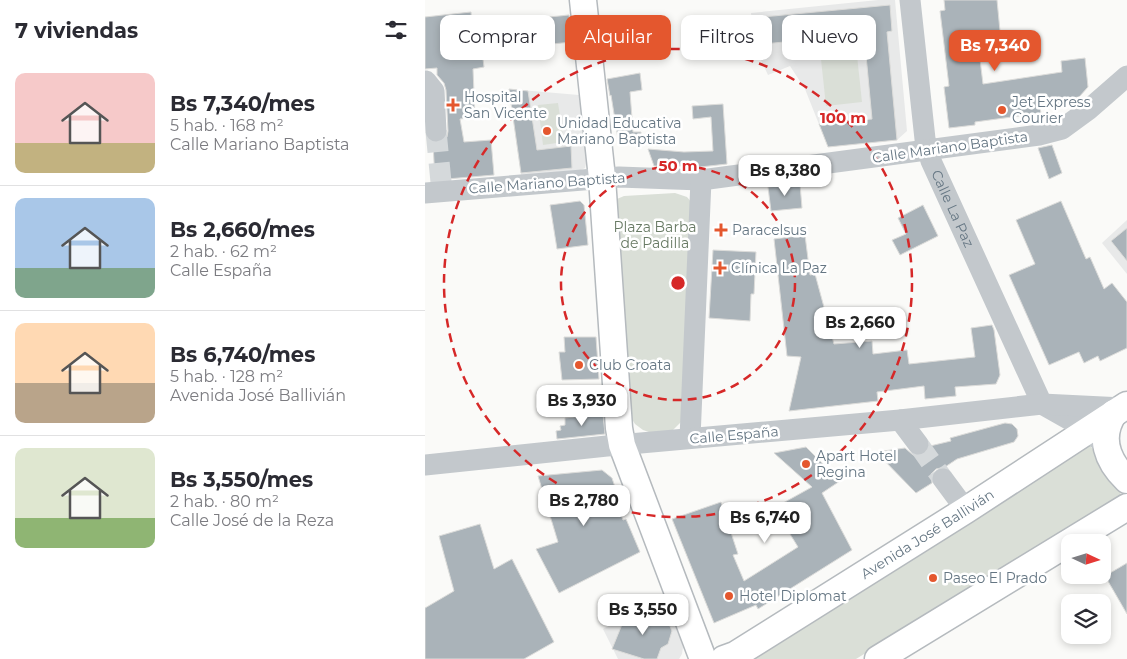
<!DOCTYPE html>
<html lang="es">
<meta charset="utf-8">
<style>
:root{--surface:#fff;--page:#f2f2f3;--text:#2b2b33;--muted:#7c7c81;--line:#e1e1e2;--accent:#e4572e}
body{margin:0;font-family:Montserrat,sans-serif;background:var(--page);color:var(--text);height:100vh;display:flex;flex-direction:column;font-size:19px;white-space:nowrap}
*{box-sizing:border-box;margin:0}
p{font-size:16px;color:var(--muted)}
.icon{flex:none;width:28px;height:28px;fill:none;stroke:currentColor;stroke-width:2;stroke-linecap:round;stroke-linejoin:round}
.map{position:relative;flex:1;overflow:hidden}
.drawer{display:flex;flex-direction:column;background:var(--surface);width:425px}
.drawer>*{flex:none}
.guide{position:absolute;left:15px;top:15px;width:475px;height:45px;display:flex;gap:10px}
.needle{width:32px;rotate:94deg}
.tools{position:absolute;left:636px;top:534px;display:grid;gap:10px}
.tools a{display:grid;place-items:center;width:50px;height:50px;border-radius:10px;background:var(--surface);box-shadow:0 2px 8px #0003;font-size:25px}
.price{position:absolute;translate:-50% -42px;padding:0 11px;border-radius:10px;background:#fff;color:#222;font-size:16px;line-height:32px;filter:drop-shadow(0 1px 2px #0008)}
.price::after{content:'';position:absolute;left:50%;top:30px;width:15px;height:11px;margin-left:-8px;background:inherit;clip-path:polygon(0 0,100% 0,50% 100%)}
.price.active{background:var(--accent);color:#fff}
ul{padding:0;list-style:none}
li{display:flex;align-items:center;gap:15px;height:125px;padding:0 15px}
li+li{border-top:1px solid var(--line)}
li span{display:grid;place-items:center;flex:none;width:140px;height:100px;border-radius:10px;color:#555}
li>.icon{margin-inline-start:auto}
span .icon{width:60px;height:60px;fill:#fffc;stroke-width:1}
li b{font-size:21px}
h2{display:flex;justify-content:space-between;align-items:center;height:60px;padding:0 15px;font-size:21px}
.tag{padding:0 18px;border-radius:10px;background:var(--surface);box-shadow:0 2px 8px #0003;font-size:18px;line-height:45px}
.tag.active{background:var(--accent);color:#fff}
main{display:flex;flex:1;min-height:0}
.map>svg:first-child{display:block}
.built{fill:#e8e9e9}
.green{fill:#dadfd7}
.building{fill:#aab3b9;stroke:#dcdcda}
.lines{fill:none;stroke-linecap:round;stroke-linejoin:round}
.minor-tunnel{stroke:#d5d9db;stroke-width:21;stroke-dasharray:21 11;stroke-linecap:butt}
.major-casing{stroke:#b5babe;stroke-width:29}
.minor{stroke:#c3c8cc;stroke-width:21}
.major{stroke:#fff;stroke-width:26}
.ring{fill:none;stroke:#d62828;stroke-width:2.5;stroke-dasharray:9 6}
.poi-dot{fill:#e4572e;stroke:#fff;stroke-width:2}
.labels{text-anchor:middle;stroke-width:5;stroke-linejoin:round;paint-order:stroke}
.poi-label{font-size:14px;fill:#657683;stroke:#fff;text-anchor:start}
.street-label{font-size:14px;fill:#657683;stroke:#fff}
.park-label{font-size:14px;fill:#687a64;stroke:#fff}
.centre{fill:#d62828;stroke:#fff;stroke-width:2.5}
.ring-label{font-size:15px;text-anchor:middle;font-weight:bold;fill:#d62828;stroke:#fff;stroke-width:5;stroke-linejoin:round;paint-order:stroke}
</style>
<main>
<section class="drawer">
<h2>7 viviendas<svg class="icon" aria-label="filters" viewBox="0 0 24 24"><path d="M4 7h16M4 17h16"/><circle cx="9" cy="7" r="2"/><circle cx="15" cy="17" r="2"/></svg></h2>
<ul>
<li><span style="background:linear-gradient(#f6c9c9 70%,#c2b280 0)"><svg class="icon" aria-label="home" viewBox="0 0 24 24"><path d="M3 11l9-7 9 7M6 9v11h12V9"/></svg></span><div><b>Bs 7,340/mes</b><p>5 hab. · 168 m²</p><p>Calle Mariano Baptista</p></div></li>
<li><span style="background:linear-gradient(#a9c7e8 70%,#7fa58c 0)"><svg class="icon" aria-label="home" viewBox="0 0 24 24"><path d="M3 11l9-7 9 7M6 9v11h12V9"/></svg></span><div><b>Bs 2,660/mes</b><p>2 hab. · 62 m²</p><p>Calle España</p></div></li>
<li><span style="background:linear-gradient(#ffd9b3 60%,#b9a48a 0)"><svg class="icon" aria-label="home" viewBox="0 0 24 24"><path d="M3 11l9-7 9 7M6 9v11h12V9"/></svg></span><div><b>Bs 6,740/mes</b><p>5 hab. · 128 m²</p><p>Avenida José Ballivián</p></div></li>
<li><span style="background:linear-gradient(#dfe7d0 70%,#8fb573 0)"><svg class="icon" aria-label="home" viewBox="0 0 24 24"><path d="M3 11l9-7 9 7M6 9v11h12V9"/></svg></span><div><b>Bs 3,550/mes</b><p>2 hab. · 80 m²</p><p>Calle José de la Reza</p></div></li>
</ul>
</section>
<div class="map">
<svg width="702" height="659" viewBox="0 0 702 659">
<rect width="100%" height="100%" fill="#fafaf8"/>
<g class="built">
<polygon points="453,0 470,0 482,131 472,140 403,147 380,89 365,66 343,75 329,45 326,13"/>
<polygon points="84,89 154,95 162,160 160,168 156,170 96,175"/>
<polygon points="702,220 702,274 677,243"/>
<polygon points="237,596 256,640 258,647 257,654 254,659 193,659 178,629"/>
</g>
<g class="green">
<polygon points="431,46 437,102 401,106 395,50"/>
<polygon points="133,103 139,142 118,145 113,105"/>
<polygon points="250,193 262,197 267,203 256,422 248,430 227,433 218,430 210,424 205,416 189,205 192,199 199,196"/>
<polygon points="662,445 665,445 696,492 695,496 431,659 324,659"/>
</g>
<g class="building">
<polygon points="519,0 572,0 575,31 558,32 558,34 552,35 558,84 637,72 636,61 660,58 663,87 654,97 638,99 639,105 615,108 616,113 550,122 550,125 524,128 519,87 524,86 515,11 520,10"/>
<polygon points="465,5 467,31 462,32 472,140 403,147 394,124 447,119 439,34 329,45 327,18"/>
<polygon points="46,12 48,44 56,43 59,67 48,69 50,117 35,119 39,142 66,140 69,175 10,180 8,143 18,141 22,137 23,131 21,90 19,83 12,75 12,68 0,69 0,17"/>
<polygon points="144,15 147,42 96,47 94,20"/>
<polygon points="215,73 217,90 205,92 208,132 216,132 216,144 194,145 186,95 185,96 182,79"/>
<polygon points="84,89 103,91 112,150 146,146 147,168 96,173"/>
<polygon points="298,104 302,164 275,167 229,166 223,149 259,152 288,151 286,117 268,119 267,106"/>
<polygon points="627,145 637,173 624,179 613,148"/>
<polygon points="375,184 377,208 346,211 343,187"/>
<polygon points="155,201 159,205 163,245 132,249 125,205"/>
<polygon points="636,201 661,259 665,257 679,289 687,283 702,302 702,348 675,361 673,356 659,363 654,352 624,365 584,275 610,264 591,220"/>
<polygon points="498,205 513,236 475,255 467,240 481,234 473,218"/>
<polygon points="702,228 702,261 686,241"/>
<polygon points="380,235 385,275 390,274 409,344 447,341 448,354 482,350 484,364 550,357 546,328 567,325 569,330 575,375 571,384 530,387 531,396 500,399 499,386 452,392 453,401 364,411 376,357 362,356 349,239"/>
<polygon points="288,250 331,252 329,294 326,294 325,321 284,318"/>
<polygon points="139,337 171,337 174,379 137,380 134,352 140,352"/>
<polygon points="178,414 180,434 132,439 131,431 136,430 135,426 140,425 140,418"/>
<polygon points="580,423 587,424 592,429 593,436 589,442 532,459 520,467 511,469 506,474 507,483 491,493 451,452 480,448 488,455 495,456 501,454 505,446 526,441 525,438"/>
<polygon points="381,447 415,481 397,493 427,550 333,609 331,605 289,623 247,519 296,502 313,554 308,555 319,581 373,547 349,508 387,487 349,453"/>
<polygon points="177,470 187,478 193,496 189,497 198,520 201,519 215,552 134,593 111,549 133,542 113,476"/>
<polygon points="55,524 69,569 87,559 129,642 99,659 0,659 0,608 29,591 14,536"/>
<polygon points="702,563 702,614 680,576"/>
<polygon points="214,609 217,616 234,620 241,617 247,631 243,644 236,648 232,659 219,659 187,649 200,617"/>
</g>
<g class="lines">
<g class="minor-tunnel">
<polyline points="11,131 16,182"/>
<polyline points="493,444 518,479"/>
</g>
<g class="major-casing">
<g id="major">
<polyline points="158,0 177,178 194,428 197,445 278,659"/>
<path d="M689 413C673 437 682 461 702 480"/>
<path id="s2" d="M299 659 310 655 541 510 702 405"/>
<polyline points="453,659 702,507"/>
</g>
</g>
<g class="minor">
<path id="s1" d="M485 0 500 139 506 161 617 404 663 430 673 439"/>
<polyline points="1,81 9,91 11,131"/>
<polyline points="0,193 194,177 276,180 614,135 637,129 663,110 702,76"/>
<polyline points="475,420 493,444"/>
<polyline points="265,438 276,180"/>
<polyline points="0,465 182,446 475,420 617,404 698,408"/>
<polyline points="518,479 541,510"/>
</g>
<use href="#major" class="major"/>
</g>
<g class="ring">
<circle cx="253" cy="283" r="117"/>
<circle cx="253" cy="283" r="234"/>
</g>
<g class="poi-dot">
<path d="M25.5 97.5h5v5h5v5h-5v5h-5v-5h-5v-5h5z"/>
<circle cx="577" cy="110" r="5"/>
<circle cx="122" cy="131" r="5"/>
<path d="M293.5 222.5h5v5h5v5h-5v5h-5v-5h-5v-5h5z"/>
<path d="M292.5 260.5h5v5h5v5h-5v5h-5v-5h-5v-5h5z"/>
<circle cx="154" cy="365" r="5"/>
<circle cx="381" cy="464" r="5"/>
<circle cx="508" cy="578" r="5"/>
<circle cx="304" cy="596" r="5"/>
</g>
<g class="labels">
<g class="poi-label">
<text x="39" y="102">Hospital<tspan x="39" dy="16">San Vicente</tspan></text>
<text x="587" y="107">Jet Express<tspan x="587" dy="16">Courier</tspan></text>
<text x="132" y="128">Unidad Educativa<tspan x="132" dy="16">Mariano Baptista</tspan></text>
<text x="307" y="235">Paracelsus</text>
<text x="306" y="273">Clínica La Paz</text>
<text x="164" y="370">Club Croata</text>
<text x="391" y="461">Apart Hotel<tspan x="391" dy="16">Regina</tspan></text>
<text x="518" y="583">Paseo El Prado</text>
<text x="314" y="601">Hotel Diplomat</text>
</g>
<g class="street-label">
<text transform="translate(525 147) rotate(-8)" y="5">Calle Mariano Baptista</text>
<text transform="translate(122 183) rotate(-4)" y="5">Calle Mariano Baptista</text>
<text dy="5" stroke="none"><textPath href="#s1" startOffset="215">Calle La Paz</textPath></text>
<text transform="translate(309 435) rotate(-5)" y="5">Calle España</text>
<text dy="5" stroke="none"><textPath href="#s2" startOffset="239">Avenida José Ballivián</textPath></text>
</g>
<g class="park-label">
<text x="230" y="232">Plaza Barba<tspan x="230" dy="16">de Padilla</tspan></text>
</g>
</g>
<circle cx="253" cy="283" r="8" class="centre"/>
<g class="ring-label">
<text x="418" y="123">100 m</text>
<text x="253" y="171">50 m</text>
</g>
</svg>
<div class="tools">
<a><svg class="needle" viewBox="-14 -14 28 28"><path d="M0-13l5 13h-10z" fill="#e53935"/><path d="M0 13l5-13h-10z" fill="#7c7c81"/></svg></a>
<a><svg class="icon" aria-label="layers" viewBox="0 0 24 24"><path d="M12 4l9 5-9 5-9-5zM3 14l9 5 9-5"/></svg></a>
</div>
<b class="price active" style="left:570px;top:72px">Bs 7,340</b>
<b class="price" style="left:360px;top:197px">Bs 8,380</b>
<b class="price" style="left:435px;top:349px">Bs 2,660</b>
<b class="price" style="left:157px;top:427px">Bs 3,930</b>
<b class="price" style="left:159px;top:527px">Bs 2,780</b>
<b class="price" style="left:340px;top:544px">Bs 6,740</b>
<b class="price" style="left:218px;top:636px">Bs 3,550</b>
<div class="guide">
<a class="tag">Comprar</a>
<a class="tag active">Alquilar</a>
<a class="tag">Filtros</a>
<a class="tag">Nuevo</a>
</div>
</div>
</main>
